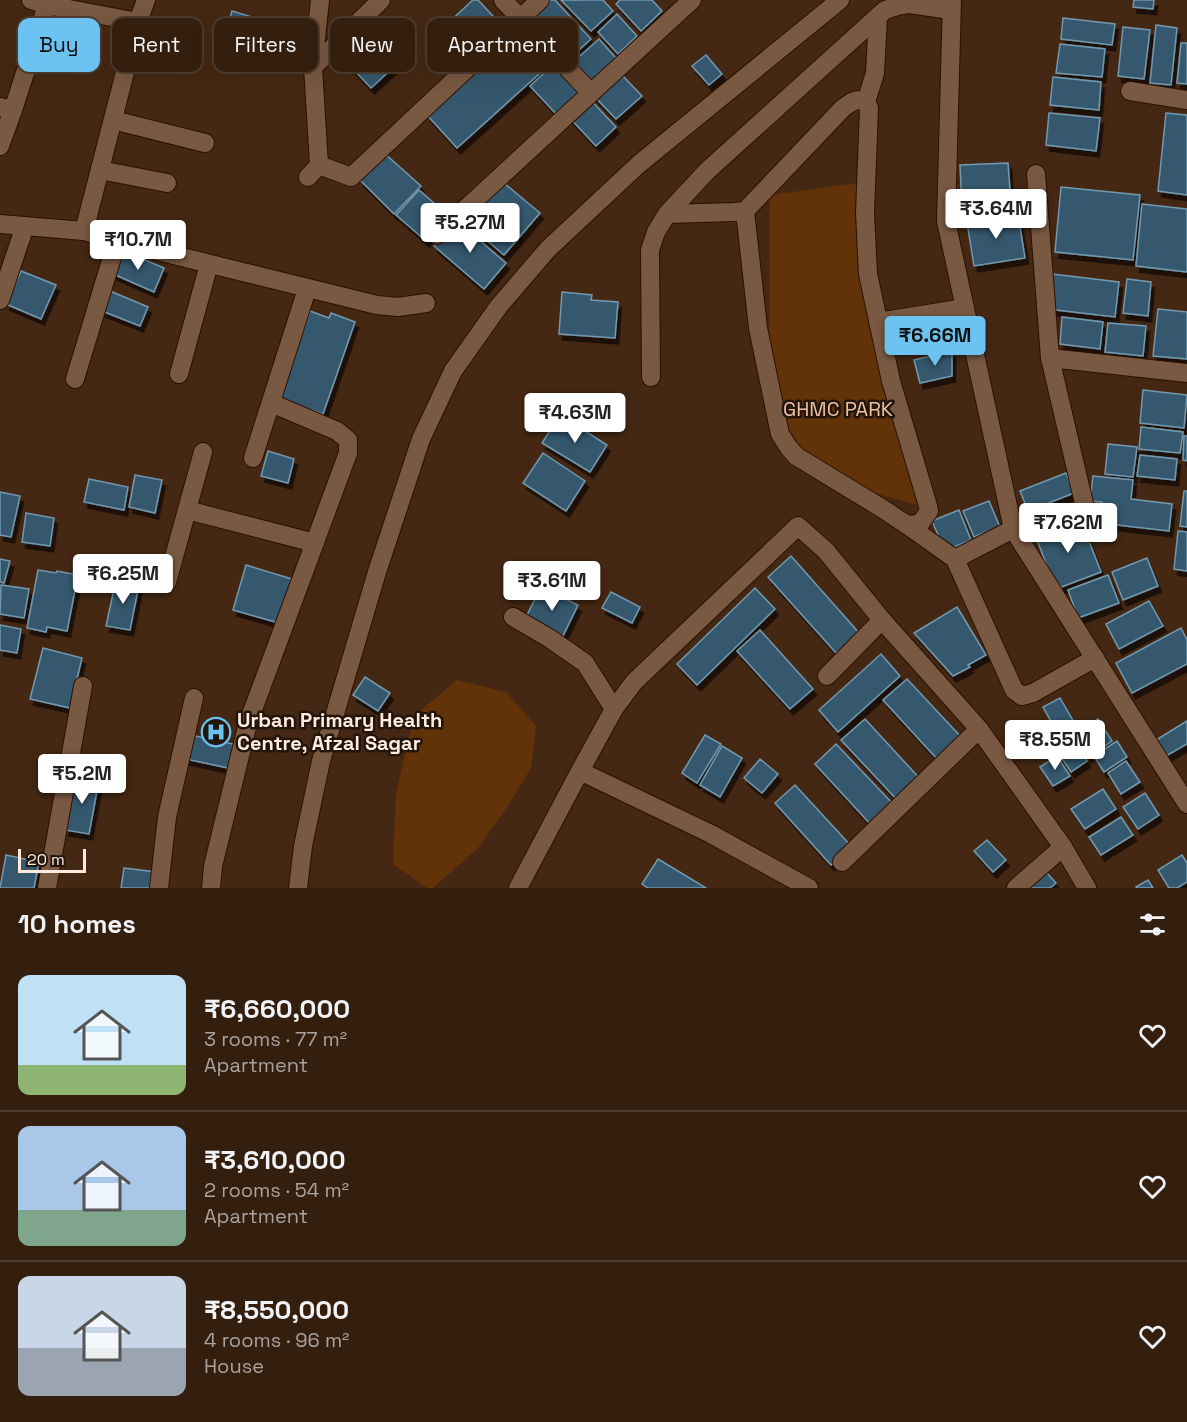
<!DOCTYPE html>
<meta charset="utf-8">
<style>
:root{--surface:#341e0e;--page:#3f2b1c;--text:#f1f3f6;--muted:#a9a29e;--line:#4e3c2e;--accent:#6cc3f2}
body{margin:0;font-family:"Space Grotesk",sans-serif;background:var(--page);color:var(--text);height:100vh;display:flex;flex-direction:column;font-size:22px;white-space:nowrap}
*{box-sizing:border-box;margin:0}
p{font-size:20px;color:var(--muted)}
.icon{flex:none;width:33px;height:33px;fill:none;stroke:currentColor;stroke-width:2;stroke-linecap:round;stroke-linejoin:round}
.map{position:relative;height:888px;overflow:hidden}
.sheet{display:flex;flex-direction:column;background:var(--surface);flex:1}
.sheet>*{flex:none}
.top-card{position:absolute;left:18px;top:18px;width:600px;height:54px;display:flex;gap:12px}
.scale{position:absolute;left:18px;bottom:15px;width:68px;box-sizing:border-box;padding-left:6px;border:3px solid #ffebdf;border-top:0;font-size:16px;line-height:21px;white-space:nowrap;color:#ffebdf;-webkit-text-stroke:4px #22150c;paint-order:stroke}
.price{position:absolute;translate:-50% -51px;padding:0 14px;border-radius:6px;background:#fff;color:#222;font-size:20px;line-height:39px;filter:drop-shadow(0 2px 3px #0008)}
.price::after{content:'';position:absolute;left:50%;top:36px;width:18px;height:14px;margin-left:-9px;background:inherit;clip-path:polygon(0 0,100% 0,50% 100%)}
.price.on{background:var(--accent);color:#111}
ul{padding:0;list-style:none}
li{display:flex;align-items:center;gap:18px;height:150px;padding:0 18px}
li+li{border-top:2px solid var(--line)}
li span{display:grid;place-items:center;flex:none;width:168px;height:120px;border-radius:12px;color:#555}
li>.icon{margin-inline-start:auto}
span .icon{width:72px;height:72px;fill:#fffc;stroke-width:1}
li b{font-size:26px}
h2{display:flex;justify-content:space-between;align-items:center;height:72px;padding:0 18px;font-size:26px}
.pill{padding:0 21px;border-radius:12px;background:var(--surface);box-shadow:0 6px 24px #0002,0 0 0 2px var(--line);font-size:21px;line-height:54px}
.pill.on{background:var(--accent);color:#111}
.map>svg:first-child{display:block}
.green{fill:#623208}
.building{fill:#34596e;stroke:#7299b0;stroke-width:1.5;filter:url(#shadow)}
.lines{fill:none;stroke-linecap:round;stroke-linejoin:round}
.minor-casing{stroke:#2b1000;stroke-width:20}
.tertiary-casing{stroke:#2b1000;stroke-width:20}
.minor{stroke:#7a5943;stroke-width:18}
.tertiary{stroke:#7a5943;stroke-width:18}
.labels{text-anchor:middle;stroke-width:5;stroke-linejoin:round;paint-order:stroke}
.park-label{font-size:20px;fill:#f1c0a1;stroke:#22150c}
.poi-label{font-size:20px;font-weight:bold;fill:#ffebdf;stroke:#22150c;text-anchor:start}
</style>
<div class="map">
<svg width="1187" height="888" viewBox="0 0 1187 888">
<defs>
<filter id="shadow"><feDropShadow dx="3.5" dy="6" stdDeviation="0" flood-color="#0009"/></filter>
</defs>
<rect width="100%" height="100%" fill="#452813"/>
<g class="green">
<polygon points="858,183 924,507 853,487 791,442 769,338 770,195"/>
<polygon points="457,680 506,692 536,726 531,768 510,803 478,848 433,888 427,888 393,864 396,793 414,716"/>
</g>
<g class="building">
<polygon points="473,0 478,0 506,30 478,56 448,23"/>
<polygon points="550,0 555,0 591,39 567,61 528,20"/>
<polygon points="561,0 603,0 613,11 591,31"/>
<polygon points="620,0 652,0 662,11 641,31 616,4"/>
<polygon points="1134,0 1154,0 1153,9 1133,7"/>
<polygon points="232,11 268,22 259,52 223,41"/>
<polygon points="617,14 637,36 618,54 598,32"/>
<polygon points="1063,18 1115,24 1112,45 1061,39"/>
<polygon points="1156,25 1177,28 1171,85 1150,83"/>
<polygon points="1123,27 1150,30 1144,79 1118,76"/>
<polygon points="364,32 396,65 371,88 340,55"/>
<polygon points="518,32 549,65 457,148 427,115"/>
<polygon points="599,39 616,58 588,84 570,65"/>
<polygon points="1181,43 1187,43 1187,84 1177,83"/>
<polygon points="1060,44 1105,49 1102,77 1056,73"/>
<polygon points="706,55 722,74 709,85 692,66"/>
<polygon points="554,64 583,94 559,117 530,86"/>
<polygon points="619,72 642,96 616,119 593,95"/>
<polygon points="1053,77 1101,82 1099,110 1050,105"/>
<polygon points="588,97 616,127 596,146 567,115"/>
<polygon points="1049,113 1100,118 1096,151 1046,145"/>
<polygon points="1166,113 1187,115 1187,195 1158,191"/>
<polygon points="383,152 421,186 394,214 360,180"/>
<polygon points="1008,163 1011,204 962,207 960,165"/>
<polygon points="504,183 540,213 504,255 463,220"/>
<polygon points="1061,187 1140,195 1133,260 1055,252"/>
<polygon points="419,190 449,216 426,241 396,215"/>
<polygon points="1142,204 1187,209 1187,272 1136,266"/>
<polygon points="1018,214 1025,258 974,266 967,222"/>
<polygon points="456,220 506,263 484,289 434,246"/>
<polygon points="121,250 164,268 154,292 111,273"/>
<polygon points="21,271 56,285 41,319 6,304"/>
<polygon points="1052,274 1119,282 1115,317 1048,309"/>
<polygon points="1127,279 1151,282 1148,316 1123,313"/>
<polygon points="110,291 148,307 140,326 102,311"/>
<polygon points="562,292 592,295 591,300 618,302 615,338 559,334"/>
<polygon points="1158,309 1187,312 1187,359 1153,356"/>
<polygon points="310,311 329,318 331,313 355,322 323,414 279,399"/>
<polygon points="1062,317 1103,322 1100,349 1060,344"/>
<polygon points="1108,323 1146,326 1143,356 1105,352"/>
<polygon points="952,351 952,376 920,383 914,360"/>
<polygon points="1143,390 1187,395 1184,428 1140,423"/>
<polygon points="560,415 607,445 590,472 542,443"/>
<polygon points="1141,427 1183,432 1180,453 1139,449"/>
<polygon points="1184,436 1187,436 1187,461 1183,460"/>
<polygon points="1108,444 1137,447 1133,477 1105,474"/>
<polygon points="268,451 294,459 288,483 261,476"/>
<polygon points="543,453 585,481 566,511 523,483"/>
<polygon points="1140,455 1177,459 1175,480 1137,476"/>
<polygon points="1066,473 1074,493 1028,511 1020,491"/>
<polygon points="135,475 162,480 155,513 129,507"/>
<polygon points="1093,476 1133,480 1131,499 1172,504 1169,531 1100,523 1102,502 1090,501"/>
<polygon points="89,479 128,487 124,510 84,502"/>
<polygon points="1184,491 1187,491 1187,527 1180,526"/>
<polygon points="0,492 20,496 11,537 0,535"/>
<polygon points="989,501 1000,527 974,537 963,511"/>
<polygon points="959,510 971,540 945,551 932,521"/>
<polygon points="26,513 54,518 50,546 22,542"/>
<polygon points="1080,518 1101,572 1056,589 1035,535"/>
<polygon points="1178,531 1187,532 1187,571 1174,569"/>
<polygon points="791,556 860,634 837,654 768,577"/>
<polygon points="1147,558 1158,586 1123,600 1112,572"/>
<polygon points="0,559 10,561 4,583 0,582"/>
<polygon points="246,565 292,579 279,623 233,610"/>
<polygon points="38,570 56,573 57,571 78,575 67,631 47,627 46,632 27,628"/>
<polygon points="1108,575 1119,603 1078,618 1068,590"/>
<polygon points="116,580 139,585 130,630 106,626"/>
<polygon points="1,585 29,589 24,618 0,614"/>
<polygon points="541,587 578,605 562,638 525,619"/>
<polygon points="755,588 775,609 697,685 677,664"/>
<polygon points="611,592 640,607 632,623 602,608"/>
<polygon points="1149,601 1163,626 1119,649 1106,624"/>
<polygon points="957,607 986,655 968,665 970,667 953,676 914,633"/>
<polygon points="0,625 21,629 17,653 0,650"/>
<polygon points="1181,628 1187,640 1187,664 1132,693 1116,663"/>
<polygon points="760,630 813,689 790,709 737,651"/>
<polygon points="43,648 82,658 70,708 30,699"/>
<polygon points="881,654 900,676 838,732 819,710"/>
<polygon points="365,677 390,693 378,711 353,695"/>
<polygon points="907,679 962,738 938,760 883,700"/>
<polygon points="1060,698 1075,724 1058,734 1043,707"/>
<polygon points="865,719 922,781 899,802 841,740"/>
<polygon points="1098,719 1112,741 1088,757 1074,734"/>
<polygon points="1187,721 1187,744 1166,756 1156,740"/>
<polygon points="186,734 238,745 233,769 181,758"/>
<polygon points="705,735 721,744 697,783 682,773"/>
<polygon points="1071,735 1087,761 1071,772 1054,746"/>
<polygon points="1117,741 1127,757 1104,772 1094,756"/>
<polygon points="836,744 895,806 873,827 815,764"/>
<polygon points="722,746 742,758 720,797 700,785"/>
<polygon points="1057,756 1070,776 1053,786 1040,767"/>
<polygon points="760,759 778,774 762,793 744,778"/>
<polygon points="1126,761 1140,782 1121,794 1108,773"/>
<polygon points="75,776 99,780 89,834 65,830"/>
<polygon points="795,785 852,847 831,865 775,803"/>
<polygon points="1103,789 1116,809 1085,829 1071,809"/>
<polygon points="1145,793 1159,815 1138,829 1123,807"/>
<polygon points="1121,817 1133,835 1101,855 1089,837"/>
<polygon points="987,840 1006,860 993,872 974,851"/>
<polygon points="6,855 39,862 34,888 0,888"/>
<polygon points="1182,855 1187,863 1187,882 1177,888 1169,888 1158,870"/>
<polygon points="658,859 706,888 648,888 642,884"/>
<polygon points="124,868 156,872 154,888 121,888"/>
<polygon points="1046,872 1056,883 1050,888 1032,888 1030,885"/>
<polygon points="1148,880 1153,888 1137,888 1136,887"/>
</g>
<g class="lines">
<g class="minor-casing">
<g id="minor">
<polyline points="31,0 47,5 138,22"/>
<polyline points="503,0 591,93"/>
<polyline points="267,53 313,67 381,0"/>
<polyline points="1130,91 1187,100"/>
<polyline points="866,102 875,73 878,17"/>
<polyline points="0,107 13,110 0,146"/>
<polyline points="13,110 47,5"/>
<polyline points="113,120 205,143"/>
<polyline points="319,165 351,177 540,0"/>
<polyline points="100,170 167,183"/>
<polyline points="1036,174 1050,358"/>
<polyline points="308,177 319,165 313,67 320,0"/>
<path d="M667 214 734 212 745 211 842 109C850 103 856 97 866 102L869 108 865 213 868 274 891 381 928 506 929 511 920 524 907 525 883 509 796 456 789 448 780 434 758 328 745 211"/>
<polyline points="0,224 84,231 117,241 377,305 398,307 426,303"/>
<polyline points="84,231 138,22 146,0"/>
<polyline points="437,235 692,0"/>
<polyline points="0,300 25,226"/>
<polyline points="878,322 965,308"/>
<polyline points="179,374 209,264"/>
<polyline points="651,377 650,250 656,232 667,214 707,171 885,10 898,6 909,4 951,10"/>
<polyline points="75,379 117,241"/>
<polyline points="253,458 307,289"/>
<polyline points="187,510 315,543"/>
<polyline points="907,525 955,559 1014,690 1022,696 1033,693 1095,658"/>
<polyline points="1091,533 1050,358 1187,373"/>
<polyline points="955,559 1013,529"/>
<polyline points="167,582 203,452"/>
<polyline points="513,617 549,638 585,663 614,709"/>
<polyline points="827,676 882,620"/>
<polyline points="580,771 614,709 634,682 798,526 826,551 882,620 979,729 1063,847 1087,888"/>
<polyline points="842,862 979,729"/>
<polyline points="47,888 83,686"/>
<polyline points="159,888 167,817 194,698"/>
<polyline points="211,888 213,866 248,723 348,453 348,440 337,431 271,403"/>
<polyline points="298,888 303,846 321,761 377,572 421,439 453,371 499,306 548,249 639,164 840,0"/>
<polyline points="518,888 580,771 711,834 809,888"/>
<polyline points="1016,888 1063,847"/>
</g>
</g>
<g class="tertiary-casing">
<polyline id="tertiary" points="952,0 946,221 1013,529 1187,804"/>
</g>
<use href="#minor" class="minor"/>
<use href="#tertiary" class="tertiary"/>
</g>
<defs>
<g id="hospital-ring" transform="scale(1.5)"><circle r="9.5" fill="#22150c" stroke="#6cc3f2" stroke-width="1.5"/><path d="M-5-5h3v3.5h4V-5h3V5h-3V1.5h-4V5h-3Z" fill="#6cc3f2"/></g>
</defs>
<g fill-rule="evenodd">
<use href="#hospital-ring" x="216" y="732"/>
</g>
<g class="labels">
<g class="park-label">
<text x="838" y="416">GHMC PARK</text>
</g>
<g class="poi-label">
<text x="237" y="727">Urban Primary Health<tspan x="237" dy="23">Centre, Afzal Sagar</tspan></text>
</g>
</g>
</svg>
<div class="scale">20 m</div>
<b class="price" style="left:996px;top:240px">₹3.64M</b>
<b class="price" style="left:470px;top:254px">₹5.27M</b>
<b class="price" style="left:138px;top:271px">₹10.7M</b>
<b class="price on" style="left:935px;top:367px">₹6.66M</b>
<b class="price" style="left:575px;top:444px">₹4.63M</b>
<b class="price" style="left:1068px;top:554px">₹7.62M</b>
<b class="price" style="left:123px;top:605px">₹6.25M</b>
<b class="price" style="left:552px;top:612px">₹3.61M</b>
<b class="price" style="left:1055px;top:771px">₹8.55M</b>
<b class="price" style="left:82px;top:805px">₹5.2M</b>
<div class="top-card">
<a class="pill on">Buy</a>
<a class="pill">Rent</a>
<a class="pill">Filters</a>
<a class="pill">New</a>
<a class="pill">Apartment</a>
</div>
</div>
<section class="sheet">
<h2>10 homes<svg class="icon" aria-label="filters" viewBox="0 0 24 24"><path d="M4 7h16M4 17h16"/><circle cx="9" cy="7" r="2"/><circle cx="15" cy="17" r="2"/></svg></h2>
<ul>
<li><span style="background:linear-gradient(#bfe0f5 75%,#8fb573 0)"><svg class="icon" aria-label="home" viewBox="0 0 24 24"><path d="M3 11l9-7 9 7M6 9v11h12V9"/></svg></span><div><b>₹6,660,000</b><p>3 rooms · 77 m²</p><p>Apartment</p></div><svg class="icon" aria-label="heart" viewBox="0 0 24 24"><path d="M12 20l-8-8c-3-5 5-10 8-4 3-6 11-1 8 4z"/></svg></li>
<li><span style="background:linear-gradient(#a9c7e8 70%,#7fa58c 0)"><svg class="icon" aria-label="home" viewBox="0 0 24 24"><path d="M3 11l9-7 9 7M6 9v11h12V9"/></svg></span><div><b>₹3,610,000</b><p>2 rooms · 54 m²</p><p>Apartment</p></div><svg class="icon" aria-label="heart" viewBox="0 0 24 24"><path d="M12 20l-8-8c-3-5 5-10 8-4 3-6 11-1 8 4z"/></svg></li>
<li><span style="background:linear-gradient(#c9d6e8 60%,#9aa5b1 0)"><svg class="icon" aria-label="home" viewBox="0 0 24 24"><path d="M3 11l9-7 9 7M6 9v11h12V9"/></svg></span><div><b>₹8,550,000</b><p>4 rooms · 96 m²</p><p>House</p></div><svg class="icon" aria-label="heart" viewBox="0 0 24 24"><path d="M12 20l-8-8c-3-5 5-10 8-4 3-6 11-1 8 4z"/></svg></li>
</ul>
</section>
